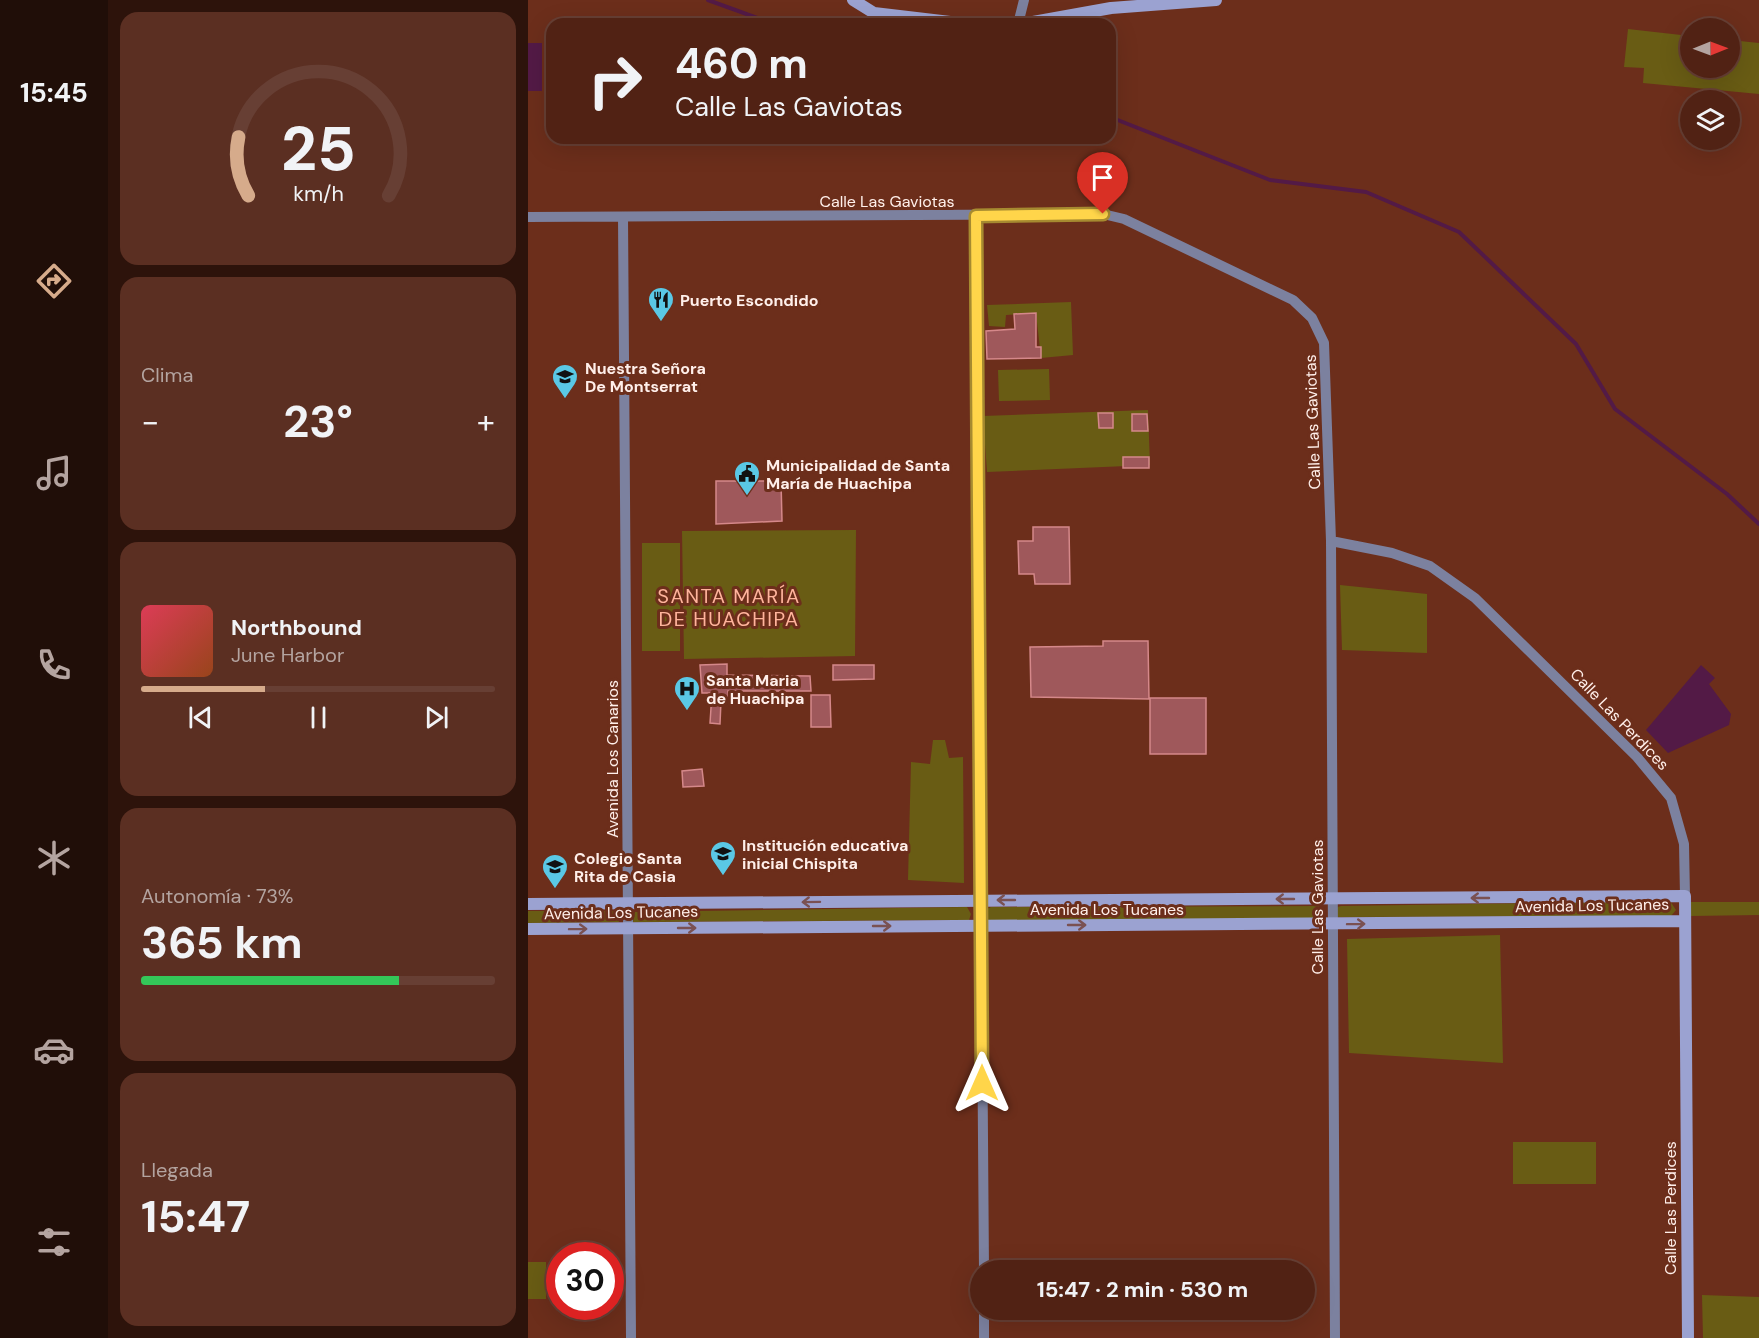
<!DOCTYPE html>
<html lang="es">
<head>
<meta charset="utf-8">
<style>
	:root { --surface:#512214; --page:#5b2f22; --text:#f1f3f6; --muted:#b4a4a0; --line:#673f34; --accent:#d6ab8b }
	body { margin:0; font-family:"DM Sans",sans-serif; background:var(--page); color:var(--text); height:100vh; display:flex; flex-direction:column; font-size:22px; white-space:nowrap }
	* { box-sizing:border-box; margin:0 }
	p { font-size:20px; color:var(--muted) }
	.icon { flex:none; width:33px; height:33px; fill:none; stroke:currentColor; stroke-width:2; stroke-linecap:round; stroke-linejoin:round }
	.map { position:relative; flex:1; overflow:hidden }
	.details { display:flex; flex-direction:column; gap:12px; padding:12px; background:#2d130b; width:420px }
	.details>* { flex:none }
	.guide { position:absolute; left:18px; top:18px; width:570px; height:126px; border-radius:18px; box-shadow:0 6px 24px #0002,0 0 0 2px var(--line); background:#512214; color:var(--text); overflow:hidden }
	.needle { width:39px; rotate:89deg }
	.fabs { position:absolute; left:1152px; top:18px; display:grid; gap:12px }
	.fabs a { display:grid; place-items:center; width:60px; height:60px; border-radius:50%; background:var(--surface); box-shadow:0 6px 24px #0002,0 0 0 2px var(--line); font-size:30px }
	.speed { position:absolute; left:18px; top:1242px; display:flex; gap:12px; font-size:30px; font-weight:700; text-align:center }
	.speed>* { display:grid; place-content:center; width:78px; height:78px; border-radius:50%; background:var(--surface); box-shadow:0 6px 24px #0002,0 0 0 2px var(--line); line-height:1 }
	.speed .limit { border:9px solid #d22; background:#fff; color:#111 }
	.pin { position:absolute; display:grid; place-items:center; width:51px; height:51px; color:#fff; margin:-62px -26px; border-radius:50% 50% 50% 0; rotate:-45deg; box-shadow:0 0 6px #0007 }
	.pin .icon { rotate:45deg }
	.me { position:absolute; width:66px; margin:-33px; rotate:0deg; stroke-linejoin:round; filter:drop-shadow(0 0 4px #0008) }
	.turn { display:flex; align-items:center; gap:21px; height:126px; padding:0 30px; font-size:27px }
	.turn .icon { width:78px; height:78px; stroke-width:2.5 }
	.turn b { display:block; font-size:42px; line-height:51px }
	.big { font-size:45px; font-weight:700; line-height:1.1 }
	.details .tile { flex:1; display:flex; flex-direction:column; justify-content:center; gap:9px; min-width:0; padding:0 21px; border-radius:18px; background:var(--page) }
	.details .dial { align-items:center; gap:0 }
	.dial svg { height:156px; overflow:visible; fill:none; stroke:var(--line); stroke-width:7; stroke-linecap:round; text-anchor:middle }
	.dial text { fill:var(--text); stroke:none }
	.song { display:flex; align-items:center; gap:18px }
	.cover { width:72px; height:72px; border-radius:9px; background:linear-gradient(135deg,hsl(350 70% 55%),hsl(20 70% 35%)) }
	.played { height:6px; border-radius:3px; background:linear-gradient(90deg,var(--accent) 35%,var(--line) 35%) }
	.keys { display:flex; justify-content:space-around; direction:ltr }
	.heat { display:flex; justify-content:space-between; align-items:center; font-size:33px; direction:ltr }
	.charge { height:9px; border-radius:4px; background:linear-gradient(90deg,#34c759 73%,var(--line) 0) }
	.trip { position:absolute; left:442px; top:1260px; width:345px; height:60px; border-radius:30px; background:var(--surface); box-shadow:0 6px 24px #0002,0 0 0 2px var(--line); font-weight:700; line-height:60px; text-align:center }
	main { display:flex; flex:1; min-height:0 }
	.dock { display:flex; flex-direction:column; width:108px; justify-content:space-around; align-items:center; background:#200e08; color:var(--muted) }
	.dock .icon { width:42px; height:42px }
	.dock .current { color:var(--accent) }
	.dock b { font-size:27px; color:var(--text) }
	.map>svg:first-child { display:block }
	.green { fill:#695c14 }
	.water { fill:#531a46 }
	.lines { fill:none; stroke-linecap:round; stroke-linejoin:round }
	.stream { stroke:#531a46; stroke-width:4 }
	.building { fill:#9f585b; stroke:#d5888a; stroke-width:1.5 }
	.street { stroke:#7c819f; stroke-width:10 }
	.secondary { stroke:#9ba2d1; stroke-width:12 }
	.oneway { stroke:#7a5152 }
	.route-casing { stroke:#a68a30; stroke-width:15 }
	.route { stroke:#ffd54a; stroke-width:10 }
	.labels { text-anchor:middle; stroke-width:6; stroke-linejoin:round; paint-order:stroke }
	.street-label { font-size:16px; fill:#ffefea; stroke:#6c2e1b }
	.poi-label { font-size:16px; font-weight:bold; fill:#ffefea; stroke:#6c2e1b; text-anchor:start }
	.quarter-label { font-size:20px; letter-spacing:1.5px; fill:#ffb49c; stroke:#6c2e1b }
</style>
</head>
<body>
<main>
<nav class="dock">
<b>15:45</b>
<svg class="icon current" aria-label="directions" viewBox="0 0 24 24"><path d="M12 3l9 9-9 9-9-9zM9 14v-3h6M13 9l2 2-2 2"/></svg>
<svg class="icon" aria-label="music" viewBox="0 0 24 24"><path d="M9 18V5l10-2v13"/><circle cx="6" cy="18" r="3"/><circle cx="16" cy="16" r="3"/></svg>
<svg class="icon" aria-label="phone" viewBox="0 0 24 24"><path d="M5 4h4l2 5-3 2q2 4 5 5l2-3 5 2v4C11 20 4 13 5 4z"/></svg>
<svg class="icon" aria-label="climate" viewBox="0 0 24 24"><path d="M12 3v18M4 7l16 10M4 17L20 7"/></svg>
<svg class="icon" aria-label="car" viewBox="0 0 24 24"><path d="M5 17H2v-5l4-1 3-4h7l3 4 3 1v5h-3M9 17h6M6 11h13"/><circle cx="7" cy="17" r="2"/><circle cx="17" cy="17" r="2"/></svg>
<svg class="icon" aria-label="filters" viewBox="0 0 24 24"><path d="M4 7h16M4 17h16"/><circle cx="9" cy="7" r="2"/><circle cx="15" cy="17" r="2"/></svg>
</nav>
<section class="details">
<div class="tile dial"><svg viewBox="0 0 100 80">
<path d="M14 69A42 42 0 1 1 86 69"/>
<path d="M14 69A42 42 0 0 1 9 39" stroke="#d6ab8b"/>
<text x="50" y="56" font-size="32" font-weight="700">25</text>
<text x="50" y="72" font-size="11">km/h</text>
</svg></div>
<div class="tile"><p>Clima</p>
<div class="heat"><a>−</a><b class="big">23°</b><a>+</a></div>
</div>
<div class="tile">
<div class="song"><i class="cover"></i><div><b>Northbound</b><p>June Harbor</p></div></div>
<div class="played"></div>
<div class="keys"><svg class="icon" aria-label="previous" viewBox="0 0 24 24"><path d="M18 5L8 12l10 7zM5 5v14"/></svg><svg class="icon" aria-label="pause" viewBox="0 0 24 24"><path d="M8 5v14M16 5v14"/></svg><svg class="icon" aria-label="next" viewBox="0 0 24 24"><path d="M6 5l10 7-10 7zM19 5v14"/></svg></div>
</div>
<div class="tile"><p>Autonomía · 73%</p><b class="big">365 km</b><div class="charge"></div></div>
<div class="tile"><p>Llegada</p><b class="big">15:47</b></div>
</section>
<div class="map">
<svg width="1231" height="1338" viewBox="0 0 1231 1338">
	<rect width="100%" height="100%" fill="#6c2e1b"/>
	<path class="green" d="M1100 29 1162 36V68H1202V40L1231 43V94L1115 83 1116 68 1096 67Z
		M543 302 545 355 513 358 508 313 478 315 477 327 461 326 459 305Z
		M521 369 522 400 471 401 470 370Z
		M620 410 622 465 459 472 455 416Z
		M328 530 327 656 156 659 154 531Z
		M114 543H152V651H114Z
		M812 585 899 594V653L814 650Z
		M405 740H417L421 758 435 757 436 883 380 880 383 762 402 764Z
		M1142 901 1148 910 1143 916 809 917V907L813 906Z
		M1163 902H1231V915L1163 916 1161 913Z
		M791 906 795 915 789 918 460 921 457 918V910L463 907Z
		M439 907 443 914 441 920 105 922 107 912Z
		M0 911H89L91 922 0 923Z
		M972 935 975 1063 821 1053 819 939Z
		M985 1142H1068V1184H985Z
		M0 1262H18V1299H0Z
		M1174 1295 1231 1297V1338H1175Z"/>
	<path class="water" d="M0 43H14V91H0Z
		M1173 665 1187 678 1181 684 1203 714 1201 725 1140 753 1118 730Z"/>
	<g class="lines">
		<path class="stream" d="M180 0 246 24
			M582 117 742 180 838 192 931 232 1048 344 1087 409 1199 494 1231 524"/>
	</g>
	<path class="building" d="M508 313V347H513V358L459 359 458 331 487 329 486 314Z
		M570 413H585V428H571Z
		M604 414H619L620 431H604Z
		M595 457H621V468H595Z
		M188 481H253L254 521 188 524Z
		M505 527H541L542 584H507L506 574H491L490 541H505Z
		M575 641H620L621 699 503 697 502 647 575 646Z
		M199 664V675L282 676 283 691H200V700L193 701 192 724 182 723 184 693H174L172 665Z
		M305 665H346V679L305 680Z
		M283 695H302L303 727H283Z
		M622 698H678V754H622Z
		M174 769 176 786 155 787 154 771Z"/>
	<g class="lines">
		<path class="street" d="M490 24 496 0
			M448 215 456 1270
			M0 217 575 214 596 219 765 300 784 318 796 343 803 541 807 1338
			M95 217 103 1338
			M803 541 864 553 902 566 947 598 1109 757 1143 798 1156 844 1157 896
			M456 1310V1338"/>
		<path class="secondary" d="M325 0 346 13 439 24
			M494 24 583 8 688 0
			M0 904 1157 896 1160 1338
			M0 929 1157 921"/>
	</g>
	<defs><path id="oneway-shaft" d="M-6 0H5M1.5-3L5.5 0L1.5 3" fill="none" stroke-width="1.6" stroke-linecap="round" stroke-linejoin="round" transform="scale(1.5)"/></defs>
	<g class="oneway">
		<use href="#oneway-shaft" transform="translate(952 898) rotate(180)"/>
		<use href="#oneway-shaft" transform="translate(757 899) rotate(180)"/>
		<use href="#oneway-shaft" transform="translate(478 900) rotate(180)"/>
		<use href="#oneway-shaft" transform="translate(283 902) rotate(179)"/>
		<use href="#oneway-shaft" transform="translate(828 924) rotate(-1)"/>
		<use href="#oneway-shaft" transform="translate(549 925)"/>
		<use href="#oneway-shaft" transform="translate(354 926)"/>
		<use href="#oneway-shaft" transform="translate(159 928)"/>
		<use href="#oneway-shaft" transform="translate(50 929) rotate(-1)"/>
	</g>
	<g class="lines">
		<defs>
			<path id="route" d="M454 1083 448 216 575 214"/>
		</defs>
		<use href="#route" class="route-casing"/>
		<use href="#route" class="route"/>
	</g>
	<defs>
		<symbol id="restaurant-pin" viewBox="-11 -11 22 30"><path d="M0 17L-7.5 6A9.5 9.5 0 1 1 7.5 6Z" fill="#5ac8e5" stroke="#6c2e1b"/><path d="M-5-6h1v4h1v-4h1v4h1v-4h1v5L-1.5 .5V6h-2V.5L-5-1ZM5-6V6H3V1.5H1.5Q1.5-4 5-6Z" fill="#111"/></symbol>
		<symbol id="school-pin" viewBox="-11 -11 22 30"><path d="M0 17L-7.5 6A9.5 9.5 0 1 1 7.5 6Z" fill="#5ac8e5" stroke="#6c2e1b"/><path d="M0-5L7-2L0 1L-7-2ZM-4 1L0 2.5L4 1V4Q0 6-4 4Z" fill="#111"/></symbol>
		<symbol id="civic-pin" viewBox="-11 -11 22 30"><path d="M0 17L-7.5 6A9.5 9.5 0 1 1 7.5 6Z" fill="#5ac8e5" stroke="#6c2e1b"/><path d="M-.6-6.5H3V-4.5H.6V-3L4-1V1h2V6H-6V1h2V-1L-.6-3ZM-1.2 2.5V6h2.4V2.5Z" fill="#111"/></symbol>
		<symbol id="hospital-pin" viewBox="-11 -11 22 30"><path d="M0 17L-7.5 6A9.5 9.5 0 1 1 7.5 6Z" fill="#5ac8e5" stroke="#6c2e1b"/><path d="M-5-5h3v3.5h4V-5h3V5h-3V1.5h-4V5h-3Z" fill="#111"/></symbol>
		<symbol id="university-pin" viewBox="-11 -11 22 30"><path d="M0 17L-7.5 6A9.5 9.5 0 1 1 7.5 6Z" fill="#5ac8e5" stroke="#6c2e1b"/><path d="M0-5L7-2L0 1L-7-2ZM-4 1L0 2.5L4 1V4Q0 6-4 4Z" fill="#111"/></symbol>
	</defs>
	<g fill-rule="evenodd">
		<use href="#restaurant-pin" x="118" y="285" width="30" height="40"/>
		<use href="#school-pin" x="22" y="362" width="30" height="40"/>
		<use href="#civic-pin" x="204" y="459" width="30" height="40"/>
		<use href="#hospital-pin" x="144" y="674" width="30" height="40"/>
		<use href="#school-pin" x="180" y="839" width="30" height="40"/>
		<use href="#university-pin" x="12" y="852" width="30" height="40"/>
	</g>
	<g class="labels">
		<g class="street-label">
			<text x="359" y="207">Calle Las Gaviotas</text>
			<text transform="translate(784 422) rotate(-92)" y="6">Calle Las Gaviotas</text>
			<text transform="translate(1092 719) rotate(46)" y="6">Calle Las Perdices</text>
			<text transform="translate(84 759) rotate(-90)" y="6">Avenida Los Canarios</text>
			<text transform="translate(1064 905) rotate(-1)" y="6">Avenida Los Tucanes</text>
			<text transform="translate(789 907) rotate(-90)" y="6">Calle Las Gaviotas</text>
			<text x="579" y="915">Avenida Los Tucanes</text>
			<text transform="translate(93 912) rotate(-1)" y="6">Avenida Los Tucanes</text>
			<text transform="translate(1142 1208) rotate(-90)" y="6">Calle Las Perdices</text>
		</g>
		<g class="poi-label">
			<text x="152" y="306">Puerto Escondido</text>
			<text x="57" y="374">Nuestra Señora<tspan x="57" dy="18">De Montserrat</tspan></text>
			<text x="238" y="471">Municipalidad de Santa<tspan x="238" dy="18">María de Huachipa</tspan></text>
			<text x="178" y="686">Santa Maria<tspan x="178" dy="18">de Huachipa</tspan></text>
			<text x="214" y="851">Institución educativa<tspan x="214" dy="18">inicial Chispita</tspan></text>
			<text x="46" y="864">Colegio Santa<tspan x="46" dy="18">Rita de Casia</tspan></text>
		</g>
		<g class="quarter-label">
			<text x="201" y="603">SANTA MARÍA<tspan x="201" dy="23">DE HUACHIPA</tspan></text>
		</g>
	</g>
</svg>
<div class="fabs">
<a><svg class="needle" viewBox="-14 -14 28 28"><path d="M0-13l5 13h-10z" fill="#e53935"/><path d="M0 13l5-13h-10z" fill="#b4a4a0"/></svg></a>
<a><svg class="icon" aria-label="layers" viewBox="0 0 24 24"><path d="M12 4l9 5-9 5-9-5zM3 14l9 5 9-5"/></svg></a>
</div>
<div class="speed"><div class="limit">30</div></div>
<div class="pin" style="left:575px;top:214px;background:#d93025"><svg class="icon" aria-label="arrive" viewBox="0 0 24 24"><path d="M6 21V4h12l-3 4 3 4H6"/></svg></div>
<svg class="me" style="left:454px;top:1083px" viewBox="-20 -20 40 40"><path d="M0-17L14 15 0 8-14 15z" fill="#ffd54a" stroke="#fff" stroke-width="4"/></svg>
<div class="trip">15:47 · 2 min · 530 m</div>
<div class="guide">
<div class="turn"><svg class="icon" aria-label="right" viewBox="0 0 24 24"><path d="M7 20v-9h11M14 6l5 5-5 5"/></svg><div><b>460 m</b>Calle Las Gaviotas</div></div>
</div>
</div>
</main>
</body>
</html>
